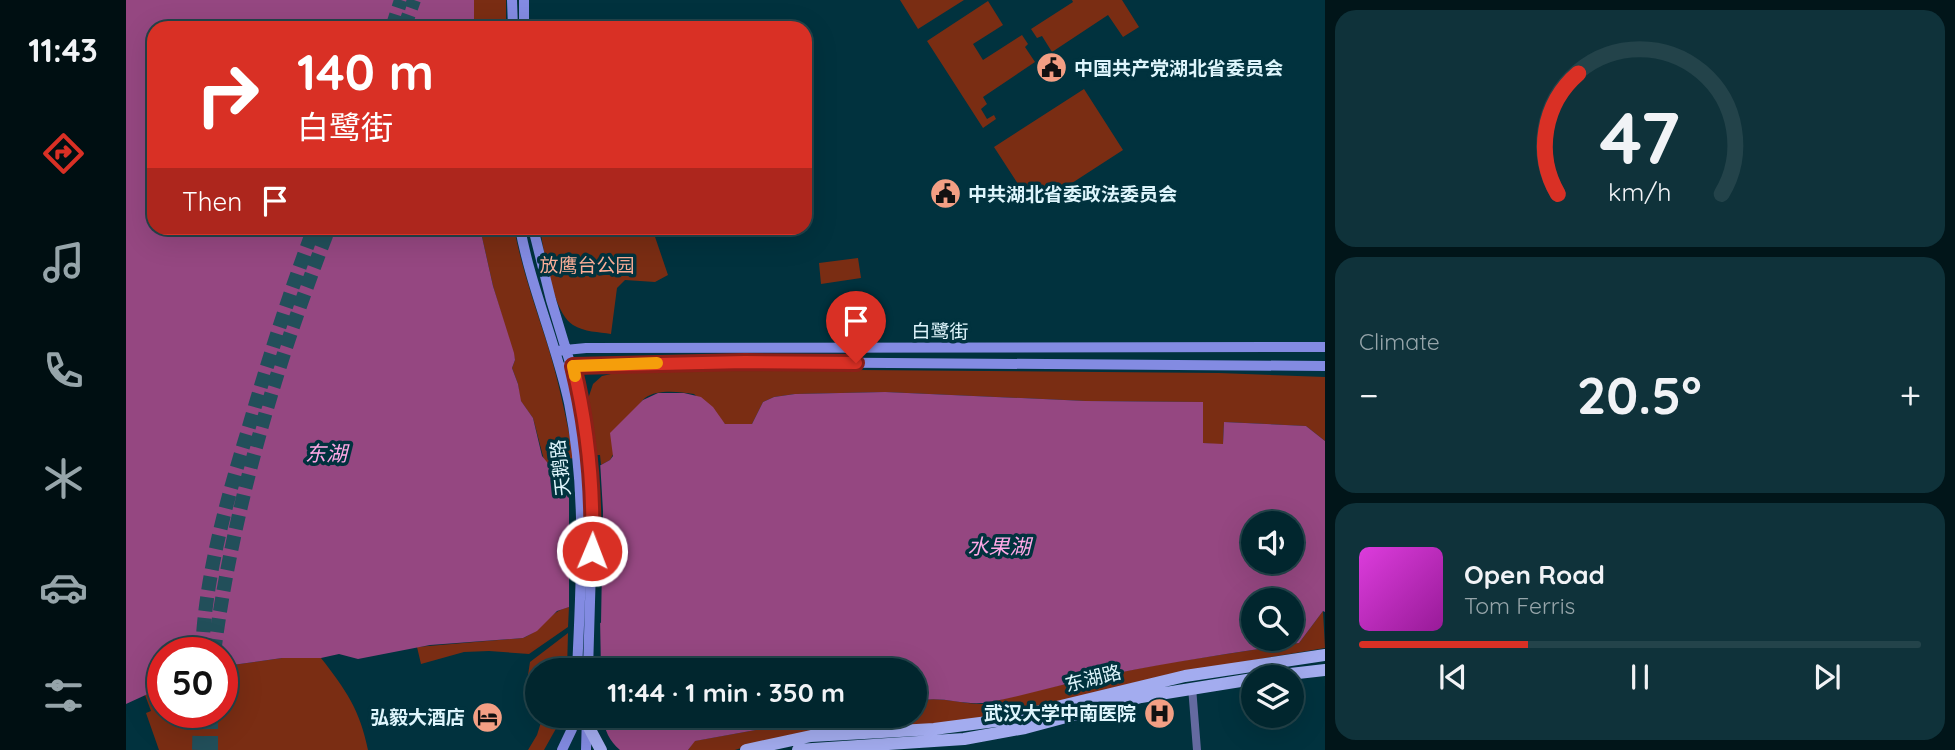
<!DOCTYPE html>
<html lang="en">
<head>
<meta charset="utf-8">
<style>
	:root { --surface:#01262e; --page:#0f323a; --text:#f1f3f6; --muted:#96a5aa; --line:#23434a; --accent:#d93025 }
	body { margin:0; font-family:Quicksand,"Noto Sans SC",sans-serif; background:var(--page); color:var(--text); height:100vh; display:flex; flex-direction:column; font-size:26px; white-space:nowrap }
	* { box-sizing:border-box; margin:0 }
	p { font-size:23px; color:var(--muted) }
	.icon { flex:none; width:38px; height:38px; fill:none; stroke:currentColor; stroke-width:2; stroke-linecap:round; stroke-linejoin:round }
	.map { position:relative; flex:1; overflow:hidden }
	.drawer { display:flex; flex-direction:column; gap:10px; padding:10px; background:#011519; width:630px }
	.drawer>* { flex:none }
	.top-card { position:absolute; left:21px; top:21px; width:665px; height:214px; border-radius:21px; box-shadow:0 7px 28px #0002,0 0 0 2px var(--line); background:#d93025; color:#fff; overflow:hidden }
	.controls { position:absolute; left:1115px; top:511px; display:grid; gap:14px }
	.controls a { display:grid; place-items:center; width:63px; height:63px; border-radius:50%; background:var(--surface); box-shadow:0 7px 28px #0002,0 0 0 2px var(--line); font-size:35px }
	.speed { position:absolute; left:21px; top:637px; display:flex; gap:14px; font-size:35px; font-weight:700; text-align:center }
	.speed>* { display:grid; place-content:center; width:91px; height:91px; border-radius:50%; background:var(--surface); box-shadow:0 7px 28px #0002,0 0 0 2px var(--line); line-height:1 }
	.speed .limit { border:10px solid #d22; background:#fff; color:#111 }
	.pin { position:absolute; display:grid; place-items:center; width:60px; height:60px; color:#fff; margin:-72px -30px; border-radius:50% 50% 50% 0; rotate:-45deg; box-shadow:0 0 7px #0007 }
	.pin .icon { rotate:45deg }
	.me { position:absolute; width:77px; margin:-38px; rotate:1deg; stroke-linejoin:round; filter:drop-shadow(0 0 5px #0008) }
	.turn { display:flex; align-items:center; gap:24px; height:147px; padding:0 35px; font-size:32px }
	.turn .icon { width:91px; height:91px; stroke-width:2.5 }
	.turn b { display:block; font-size:49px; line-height:60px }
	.then { display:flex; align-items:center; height:66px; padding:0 35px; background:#0003; gap:14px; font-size:26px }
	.big { font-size:52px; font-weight:700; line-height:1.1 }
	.drawer .tile { flex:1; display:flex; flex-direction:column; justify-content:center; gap:10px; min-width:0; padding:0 24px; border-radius:21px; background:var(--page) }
	.drawer .dial { align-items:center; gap:0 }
	.dial svg { height:182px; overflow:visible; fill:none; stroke:var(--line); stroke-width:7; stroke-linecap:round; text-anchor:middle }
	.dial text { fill:var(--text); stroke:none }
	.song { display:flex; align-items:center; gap:21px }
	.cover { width:84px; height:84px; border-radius:10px; background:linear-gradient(135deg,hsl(300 70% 55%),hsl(300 70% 35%)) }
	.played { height:7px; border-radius:4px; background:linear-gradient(90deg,var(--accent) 30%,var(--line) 30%) }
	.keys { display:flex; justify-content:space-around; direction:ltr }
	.heat { display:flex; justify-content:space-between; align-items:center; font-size:38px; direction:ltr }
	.trip { position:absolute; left:399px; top:658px; width:402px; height:70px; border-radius:35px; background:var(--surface); box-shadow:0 7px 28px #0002,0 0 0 2px var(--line); font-weight:700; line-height:70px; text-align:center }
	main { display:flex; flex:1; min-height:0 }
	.menu { display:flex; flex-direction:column; width:126px; justify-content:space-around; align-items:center; background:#000f12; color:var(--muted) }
	.menu .icon { width:49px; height:49px }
	.menu .current { color:var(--accent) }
	.menu b { font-size:32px; color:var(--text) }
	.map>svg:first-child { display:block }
	.green { fill:#7a2d13 }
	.water { fill:#954781; fill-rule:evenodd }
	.pier { fill:#01323e }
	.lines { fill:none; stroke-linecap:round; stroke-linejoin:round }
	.trunk-tunnel { stroke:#224f5a; stroke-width:14; stroke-dasharray:14 7; stroke-linecap:butt }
	.minor { stroke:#646aa0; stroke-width:8 }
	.secondary { stroke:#838be2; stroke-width:10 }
	.primary { stroke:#a3acef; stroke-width:12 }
	.route-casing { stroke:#8d1f18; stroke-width:18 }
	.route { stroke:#d93025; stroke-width:12 }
	.slow { stroke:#f59e0b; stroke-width:12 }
	.labels { text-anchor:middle; stroke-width:7; stroke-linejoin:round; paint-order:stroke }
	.poi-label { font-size:19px; font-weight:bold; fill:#def5fc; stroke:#01323e; text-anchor:start }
	.park-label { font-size:19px; fill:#faae97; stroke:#01323e }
	.street-label { font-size:19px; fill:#def5fc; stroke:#01323e }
	.water-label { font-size:21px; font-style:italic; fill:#ffa8e6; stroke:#01323e }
</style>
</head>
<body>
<main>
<nav class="menu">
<b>11:43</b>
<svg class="icon current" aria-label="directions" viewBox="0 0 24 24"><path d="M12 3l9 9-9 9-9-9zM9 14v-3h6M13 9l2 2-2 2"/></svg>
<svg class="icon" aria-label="music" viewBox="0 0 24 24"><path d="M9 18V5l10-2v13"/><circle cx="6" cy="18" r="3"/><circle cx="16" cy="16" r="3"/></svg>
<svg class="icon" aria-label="phone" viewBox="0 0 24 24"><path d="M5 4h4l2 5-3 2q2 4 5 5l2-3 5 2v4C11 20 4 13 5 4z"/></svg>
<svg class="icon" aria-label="climate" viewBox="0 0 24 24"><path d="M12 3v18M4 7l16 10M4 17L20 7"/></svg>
<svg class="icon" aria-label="car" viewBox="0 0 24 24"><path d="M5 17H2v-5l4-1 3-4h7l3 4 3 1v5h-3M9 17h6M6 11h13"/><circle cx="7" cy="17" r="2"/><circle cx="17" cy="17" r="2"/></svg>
<svg class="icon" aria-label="filters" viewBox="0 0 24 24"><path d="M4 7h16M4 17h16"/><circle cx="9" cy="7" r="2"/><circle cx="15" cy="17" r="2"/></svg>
</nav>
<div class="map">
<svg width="1199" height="750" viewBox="0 0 1199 750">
	<rect width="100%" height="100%" fill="#01323e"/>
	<path class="green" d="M348 0H380V28H348Z
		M774 0H838L792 29Z
		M946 0H996L1013 27 997 37 982 15 926 52 916 36 911 38 905 29 947 2Z
		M862 1 877 25 847 44 857 60 896 35 902 44 899 47 909 62 857 97 861 104 855 109 861 119 868 115 870 119 857 128 801 41Z
		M958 89 997 150 912 205 905 204 868 147Z
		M354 228H388C395 265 407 300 419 337 432 377 440 417 448 458L442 459 443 472 428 469 418 460 407 418 394 400 392 384 386 368 389 360 367 286Z
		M414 228H526L542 275 529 282 499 280 491 288 485 334C473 332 458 332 447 325 426 311 418 252 414 228Z
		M732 258 735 278 695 284 693 263Z
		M621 369 1093 373 1199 377V441L1180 426 1098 422 1097 445 1076 443 1077 402 960 401 759 392 669 394 648 397 637 402 626 424H599L568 394C553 392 532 389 519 398 509 406 492 447 484 460L475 465 474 455H467L462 399 467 384 476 376 503 370Z
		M443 607 442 627 403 654 363 651 338 652 295 664 291 647 397 638C416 631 423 611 443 607Z
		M1197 611 1199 648 1045 674 877 715 809 724 687 731 637 741 609 750H562L568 741 707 716H789V702C812 695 833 704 856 704L959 679 1041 663 1173 643Z
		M442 633 441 670H411V687L402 675 404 662Z
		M156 658H195C220 690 234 710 242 750H33L20 713 25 711 19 695 37 687V712H96V680L99 666Z
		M417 716H437L418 750H402L411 735Z"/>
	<path class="water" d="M0 0H348V28H28V228H354L367 286 388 353 389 360 386 368 392 384 395 401 407 418 416 456 425 467 433 471 443 472 475 465 484 460 487 456 484 433 517 400 532 393H558L575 397 587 407 599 424H626L637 402 648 397 669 394 759 392 960 401 1077 402V443L1097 444 1098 422 1180 426 1199 441V612L1197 611 1173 643C1103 653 1032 664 962 679 929 686 897 696 863 702 838 707 814 694 789 702V670H475L474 617 443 607 431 611 411 631 397 638 304 645 232 659 213 654 195 658H156L99 666 97 680 96 653H37V687L0 704ZM1127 523H1166V562H1127ZM1127 600H1166V639H1127Z
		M476 716H707L569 741 562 750H494C483 741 479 730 476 716Z"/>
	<path class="pier" d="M474 461 477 511 475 623 472 622 469 616 443 610V469Z"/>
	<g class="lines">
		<path class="trunk-tunnel" d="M266 28 275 0
			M278 28 288 0
			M76 653C79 576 100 503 122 430 142 361 163 294 188 228
			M88 653C106 511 151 361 203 228
			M73 750 74 712
			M85 750V712"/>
		<path class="minor" d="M1066 687 1071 750"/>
		<path class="secondary" d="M386 0 387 28
			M398 0V28
			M394 228C405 288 430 343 443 403 461 491 455 581 451 670
			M407 228 425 300 452 389 463 456 466 534 462 670
			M429 351 460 348 1199 347
			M434 368 465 364 619 362 1199 366
			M436 750 446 729 449 716
			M460 750 461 716"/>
		<path class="primary" d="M1138 677 1199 670
			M460 722 475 750
			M620 750 685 736 808 729 877 720 1059 676 1199 655
			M672 750 838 739 899 728 1015 697 1127 679"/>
	</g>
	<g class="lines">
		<defs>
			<path id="route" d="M466 551C468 488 462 427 447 366L619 362 730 363"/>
		</defs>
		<use href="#route" class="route-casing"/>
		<use href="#route" class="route"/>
		<path class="slow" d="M449 376 447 366 531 363"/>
	</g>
	<defs>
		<symbol id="civic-disc" viewBox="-11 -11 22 22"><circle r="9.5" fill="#f39f84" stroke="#01323e"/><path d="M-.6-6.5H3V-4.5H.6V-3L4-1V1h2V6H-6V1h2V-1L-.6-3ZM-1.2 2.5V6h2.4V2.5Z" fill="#111"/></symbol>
		<symbol id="hospital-disc" viewBox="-11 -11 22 22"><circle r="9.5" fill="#f39f84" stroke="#01323e"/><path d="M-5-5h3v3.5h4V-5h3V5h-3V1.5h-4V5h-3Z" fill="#111"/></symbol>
		<symbol id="hotel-disc" viewBox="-11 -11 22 22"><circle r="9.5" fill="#f39f84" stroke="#01323e"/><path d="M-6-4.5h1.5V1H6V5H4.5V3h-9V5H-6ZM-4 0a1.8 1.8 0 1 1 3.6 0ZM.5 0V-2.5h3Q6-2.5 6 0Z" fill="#111"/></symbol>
	</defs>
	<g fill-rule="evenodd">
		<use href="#civic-disc" x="908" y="50" width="35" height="35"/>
		<use href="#civic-disc" x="802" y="176" width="35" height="35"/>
		<use href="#hospital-disc" x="1016" y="696" width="35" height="35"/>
		<use href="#hotel-disc" x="344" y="700" width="35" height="35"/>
	</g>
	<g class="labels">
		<g class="poi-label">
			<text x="948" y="75">中国共产党湖北省委员会</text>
			<text x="842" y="201">中共湖北省委政法委员会</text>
			<text x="1010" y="720" text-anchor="end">武汉大学中南医院</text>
			<text x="339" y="724" text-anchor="end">弘毅大酒店</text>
		</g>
		<g class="park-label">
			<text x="461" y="272">放鹰台公园</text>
		</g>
		<g class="street-label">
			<text x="814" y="338">白鹭街</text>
			<text transform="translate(434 468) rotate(-96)" y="7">天鹅路</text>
			<text transform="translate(967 678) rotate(-14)" y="7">东湖路</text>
		</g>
		<g class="water-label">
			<text x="200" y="461">东湖</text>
			<text x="873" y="554">水果湖</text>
		</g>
	</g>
</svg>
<div class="controls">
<a><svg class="icon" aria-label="sound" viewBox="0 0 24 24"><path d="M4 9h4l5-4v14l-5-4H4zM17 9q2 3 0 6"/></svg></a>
<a><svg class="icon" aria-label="search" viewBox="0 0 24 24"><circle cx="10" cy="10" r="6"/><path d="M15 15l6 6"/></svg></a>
<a><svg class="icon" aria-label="layers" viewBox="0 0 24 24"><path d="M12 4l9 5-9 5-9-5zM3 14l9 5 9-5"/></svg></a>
</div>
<div class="speed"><div class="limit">50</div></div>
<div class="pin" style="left:730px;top:363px;background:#d93025"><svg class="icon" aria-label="arrive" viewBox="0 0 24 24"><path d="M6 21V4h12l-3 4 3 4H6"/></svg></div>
<svg class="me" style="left:466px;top:551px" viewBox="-20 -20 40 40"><circle r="17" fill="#d93025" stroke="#fff" stroke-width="3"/><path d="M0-11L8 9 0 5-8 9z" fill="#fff"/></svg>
<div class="trip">11:44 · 1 min · 350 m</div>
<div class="top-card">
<div class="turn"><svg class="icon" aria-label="right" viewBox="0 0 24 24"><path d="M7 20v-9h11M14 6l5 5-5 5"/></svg><div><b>140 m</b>白鹭街</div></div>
<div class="then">Then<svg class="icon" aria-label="arrive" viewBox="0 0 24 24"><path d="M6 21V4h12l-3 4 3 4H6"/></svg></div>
</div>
</div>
<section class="drawer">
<div class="tile dial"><svg viewBox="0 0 100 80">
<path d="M14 69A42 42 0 1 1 86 69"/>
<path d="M14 69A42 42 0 0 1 23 16" stroke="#d93025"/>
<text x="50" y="56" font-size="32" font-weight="700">47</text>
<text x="50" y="72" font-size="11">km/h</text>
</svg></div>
<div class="tile"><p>Climate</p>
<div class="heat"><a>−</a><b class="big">20.5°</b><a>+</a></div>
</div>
<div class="tile">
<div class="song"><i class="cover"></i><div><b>Open Road</b><p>Tom Ferris</p></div></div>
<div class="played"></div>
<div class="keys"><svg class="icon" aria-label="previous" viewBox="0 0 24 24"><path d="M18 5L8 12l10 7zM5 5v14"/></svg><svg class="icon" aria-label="pause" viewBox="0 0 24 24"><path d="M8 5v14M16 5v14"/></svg><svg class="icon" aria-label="next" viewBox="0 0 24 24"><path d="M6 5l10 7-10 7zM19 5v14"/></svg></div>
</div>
</section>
</main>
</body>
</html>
